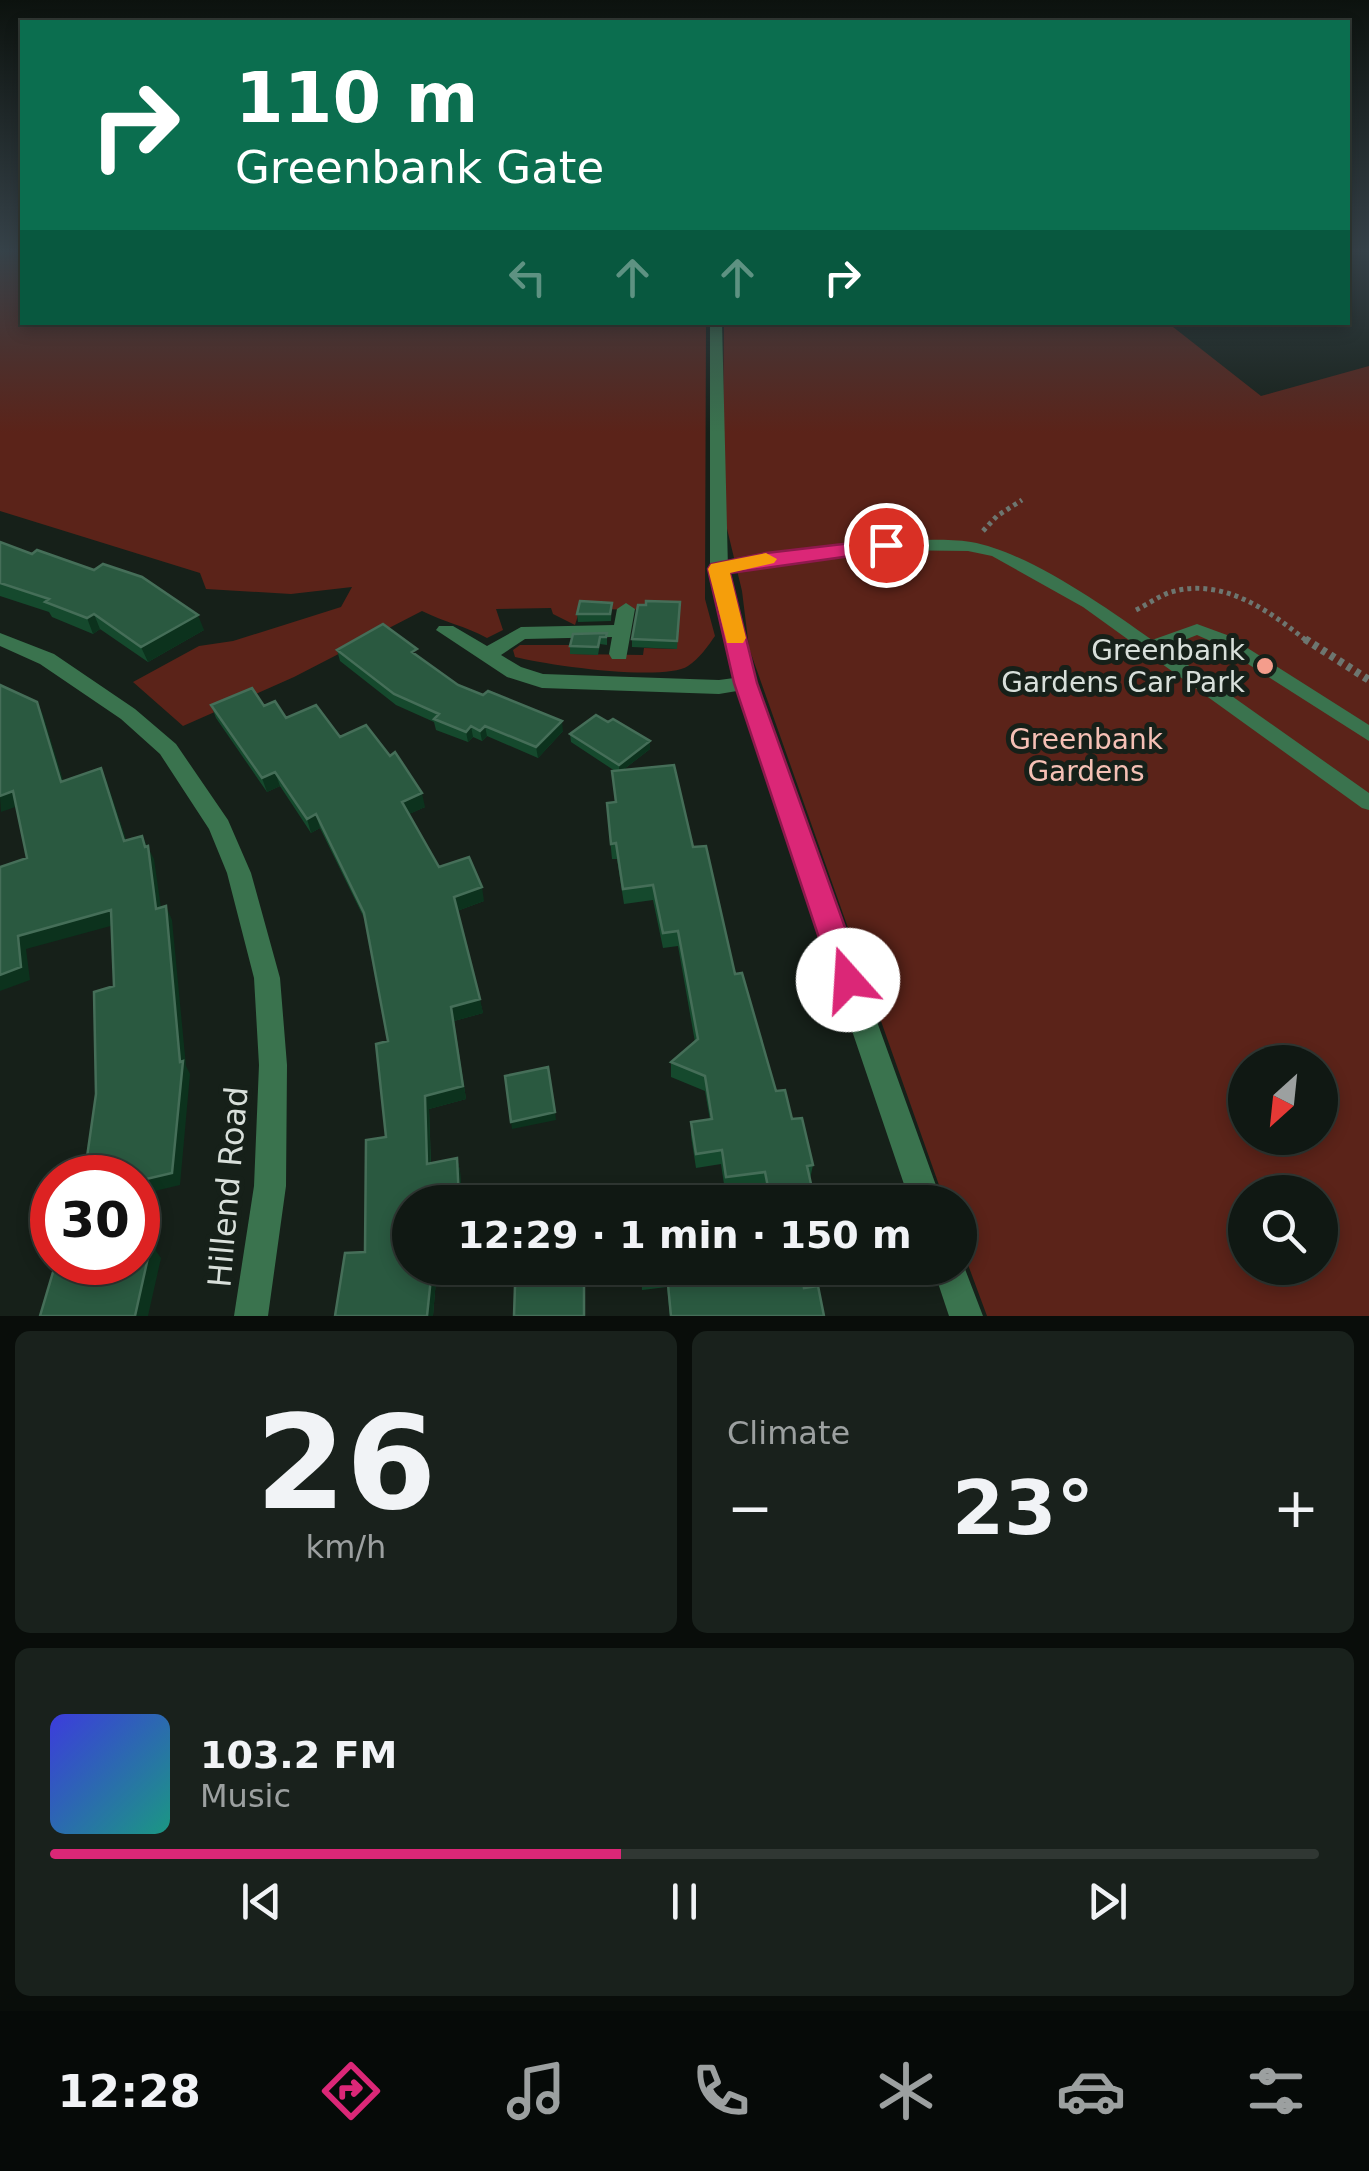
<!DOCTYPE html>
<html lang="en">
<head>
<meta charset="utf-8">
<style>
	:root { --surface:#101813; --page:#19211c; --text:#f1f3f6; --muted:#9ca0a0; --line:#303733; --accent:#db2777 }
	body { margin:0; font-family:"DejaVu Sans",sans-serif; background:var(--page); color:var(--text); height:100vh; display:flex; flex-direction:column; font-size:38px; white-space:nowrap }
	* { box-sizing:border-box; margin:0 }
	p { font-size:32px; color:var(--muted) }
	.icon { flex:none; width:55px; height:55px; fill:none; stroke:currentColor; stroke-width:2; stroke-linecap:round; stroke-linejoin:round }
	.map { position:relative; height:1316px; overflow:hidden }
	.panel { display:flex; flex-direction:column; gap:15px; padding:15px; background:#090d0a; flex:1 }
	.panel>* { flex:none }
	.guide { position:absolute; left:20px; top:20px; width:1330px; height:305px; border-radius:0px; box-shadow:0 5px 15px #0003,0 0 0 2px var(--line); background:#0b6e4f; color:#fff; overflow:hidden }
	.needle { width:65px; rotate:207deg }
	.fabs { position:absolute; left:1228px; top:1045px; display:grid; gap:20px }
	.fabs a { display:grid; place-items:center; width:110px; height:110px; border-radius:50%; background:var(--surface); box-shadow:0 5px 15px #0003,0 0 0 2px var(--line); font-size:50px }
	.speed { position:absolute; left:30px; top:1155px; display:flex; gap:20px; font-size:50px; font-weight:700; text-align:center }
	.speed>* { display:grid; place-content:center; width:130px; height:130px; border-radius:50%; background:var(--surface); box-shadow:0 5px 15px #0003,0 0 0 2px var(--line); line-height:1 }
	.speed .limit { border:15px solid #d22; background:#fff; color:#111 }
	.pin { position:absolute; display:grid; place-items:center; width:85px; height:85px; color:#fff; margin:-42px; border:5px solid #fff; border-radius:50%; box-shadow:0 2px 10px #0007 }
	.me { position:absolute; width:110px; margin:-55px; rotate:341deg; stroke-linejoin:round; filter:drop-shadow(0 0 8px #0008) }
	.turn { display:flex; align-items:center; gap:35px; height:210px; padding:0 50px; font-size:45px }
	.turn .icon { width:130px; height:130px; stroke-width:2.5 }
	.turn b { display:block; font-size:70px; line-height:85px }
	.lanes { display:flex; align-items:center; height:95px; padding:0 50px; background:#0003; justify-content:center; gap:50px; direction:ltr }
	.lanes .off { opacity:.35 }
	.big { font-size:75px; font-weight:700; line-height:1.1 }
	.panel .tile { flex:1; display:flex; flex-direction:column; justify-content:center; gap:15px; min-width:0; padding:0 35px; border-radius:15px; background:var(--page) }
	.panel .dial { align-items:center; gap:0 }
	.dial b { font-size:130px; line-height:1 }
	.song { display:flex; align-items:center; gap:30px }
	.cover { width:120px; height:120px; border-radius:15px; background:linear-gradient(135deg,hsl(240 70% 55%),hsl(170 70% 35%)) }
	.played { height:10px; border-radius:5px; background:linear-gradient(90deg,var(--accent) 45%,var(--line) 45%) }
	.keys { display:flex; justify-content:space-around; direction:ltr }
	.heat { display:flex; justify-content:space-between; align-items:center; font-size:55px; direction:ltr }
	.panel .tiles { flex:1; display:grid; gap:15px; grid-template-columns:1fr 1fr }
	.tile:last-child { grid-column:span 2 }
	.trip { position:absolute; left:392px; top:1185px; width:585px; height:100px; border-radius:50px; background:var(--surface); box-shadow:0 5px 15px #0003,0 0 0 2px var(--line); font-weight:700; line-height:100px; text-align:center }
	.tabs { display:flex; height:160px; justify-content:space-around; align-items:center; background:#060a08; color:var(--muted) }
	.tabs .icon { width:70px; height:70px }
	.tabs .selected { color:var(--accent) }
	.tabs b { font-size:45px; color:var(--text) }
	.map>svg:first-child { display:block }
	.green { fill:#5b2319; fill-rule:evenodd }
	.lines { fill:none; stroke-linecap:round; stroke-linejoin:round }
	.path-far1 { stroke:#6d7670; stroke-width:5; stroke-dasharray:4 4; stroke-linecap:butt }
	.path { stroke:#6d7670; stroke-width:8; stroke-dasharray:5 5; stroke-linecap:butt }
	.lane { fill:#3a734e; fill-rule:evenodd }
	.street { fill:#3a734e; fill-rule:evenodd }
	.wall { fill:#15492d }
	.shaded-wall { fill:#0c321d }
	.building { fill:#2a5940; stroke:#456e58; stroke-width:2.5 }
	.route { fill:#db2777; stroke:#8e194d; stroke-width:2.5 }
	.slow { fill:#f59e0b }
	.poi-dot { fill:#f49d8c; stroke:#162019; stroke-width:4 }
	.labels { text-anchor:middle; stroke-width:10; stroke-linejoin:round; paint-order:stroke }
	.poi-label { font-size:28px; fill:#d8dfda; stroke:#162019; text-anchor:end }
	.park-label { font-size:28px; fill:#f5c0b5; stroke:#162019 }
	.near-street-label { font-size:32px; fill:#d8dfda; stroke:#162019 }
</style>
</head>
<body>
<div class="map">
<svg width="1369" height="1316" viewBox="0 0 1369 1316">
	<rect width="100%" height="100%" fill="#162019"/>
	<path class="green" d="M0 249H22V322L706 323 705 599 715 636C708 646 699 659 688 666 664 682 546 665 515 657L513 650 520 645H572L571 654 643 655 644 648 676 649 680 610 580 609 575 625 553 614 551 608 496 609 503 630 487 638C465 626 444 622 422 611L294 677 183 726 133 682 199 646 233 641 341 607 352 587 291 594 206 589 200 573 0 511Z
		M724 323H1168L1261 396 1369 366V1316H987L960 1243V1202H945L749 648 742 591 722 508ZM1245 1062H1320V1138H1245ZM1245 1192H1320V1268H1245Z"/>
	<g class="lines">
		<path class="path-far1" d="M983 531 997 516 1022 500
			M1136 610C1148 604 1159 596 1171 592 1223 577 1270 611 1308 642"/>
		<path class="path" d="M1305 639 1369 680"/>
		<path class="lane" d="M886 540C913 541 944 538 971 542 1028 552 1104 606 1152 640L1197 624 1227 635 1369 725V741L1215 643 1197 635 1164 648 1369 793V810L1362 808 1083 607 992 556 968 551 886 550 719 574 711 569 719 564Z"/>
		<path class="street" d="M710 322H722L728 569 755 683 942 1202H910L737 691 719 694 542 688 507 677 436 630 439 626H453L487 646 521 627 614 625 617 609 626 603 635 609 626 659H612L609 654 612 637 525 639 501 655 521 667 543 674 719 680 734 678 710 569Z
			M0 633 54 654 135 709 176 744 228 820 251 873 280 978 287 1065 286 1186 268 1316H234L254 1186 259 1065 254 978 227 873 209 829 160 754 121 719 40 664 0 646Z
			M960 1256 983 1316H949L933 1268H960Z"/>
	</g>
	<path class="wall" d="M0 542 204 630 148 662 100 629 93 634 52 617 49 612 0 596Z
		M680 602 677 649 632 647V639L646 605Z
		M612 603 611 621 578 622 577 614Z
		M607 633V645L600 644 598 655 570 654V646Z
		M337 650 418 656 458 685 563 731 538 758 487 736 482 741 473 737 468 742 436 730 434 722 396 705 340 661Z
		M211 705 264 706 286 718 340 737 425 807 409 814 439 867 484 901 457 911 483 1013 454 1021 466 1099 429 1109 431 1163 457 1158 460 1171 462 1202H410L437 1268 433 1316H335L365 1252 386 1137 388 1041 366 922 320 828 311 833 280 786 267 792 216 718Z
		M570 734 650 741V749L623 770 693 847 776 1091 792 1119 813 1165 810 1179 815 1202H767L764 1186 725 1191 721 1164 696 1168 691 1136V1122L710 1120 705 1091 671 1077V1062L695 1042 678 946 663 948 653 900 624 904 617 859H612L608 818 615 802 612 771H615L571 742Z
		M589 1268H801L804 1288 824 1316H670L667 1287 642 1290 641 1271 590 1276Z"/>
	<path class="shaded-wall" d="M94 614 100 629 93 634 87 618Z
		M198 615 204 630 148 662 141 647Z
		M37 702 43 715 68 796 61 782Z
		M562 721 563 731 538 758 536 747Z
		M471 726 473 737 468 742 466 732Z
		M485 726 487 736 482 741 480 731Z
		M650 741V749L619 773V765Z
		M101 768 107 782 131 854 124 841Z
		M275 772 280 786 267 792 262 778Z
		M13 791 21 805 1 812 0 796Z
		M422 793 425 807 405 816 402 802Z
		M316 814 320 828 311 833 307 819Z
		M142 836 154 859 163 922 156 909Z
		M482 887 484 901 457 911 454 897Z
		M166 906 172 920 186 1066 190 1074 180 1185 138 1195V1181L180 1062Z
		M111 910 118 924 26 949 30 980 0 991V975L18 936Z
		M480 999 483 1013 454 1021 466 1099 429 1109 431 1177 427 1164 425 1096 451 1007Z
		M555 1112 556 1120 512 1129 511 1122Z
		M457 1158 460 1171 462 1202H460L459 1199Z
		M148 1230 157 1245 156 1251 161 1258 148 1316H135Z
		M432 1268H437L433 1316H427Z"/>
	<path class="building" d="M0 542 32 554 37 550 94 570 103 564 142 577 198 615 141 647 94 614 87 618 45 602 49 599 0 583Z
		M580 601 612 603 610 614H577Z
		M646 601 680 602 677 641 632 639 638 605H646Z
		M383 624 417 649 412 652 458 685 483 695 488 691 562 721 536 747 485 726 480 731 471 726 466 732 434 719 439 714 394 694 337 650Z
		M607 633 606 637H600L598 647 570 646 573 634Z
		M0 685 37 702 61 782 101 768 124 841 142 836 145 847 148 846 156 909 166 906 180 1062 183 1061 172 1173 138 1181V1178H84L96 1094 94 992 114 986 111 910 18 936 21 967 0 975V867L27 858 13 791 0 796Z
		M252 688 264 706 275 701 286 718 316 705 340 737 366 725 390 756 395 752 422 793 402 802 439 867 469 857 482 887 454 897 480 999 451 1007 463 1086 425 1096 427 1164 457 1158 459 1199 438 1198V1202H410V1268H432L427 1316H335L345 1253 365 1252 366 1140 386 1137 376 1044 388 1041 364 913 316 814 307 819 275 772 262 778 211 705Z
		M596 715 608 722 613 719 650 741 619 765 570 734Z
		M674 765 693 847 706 846 735 974 742 973 776 1091 785 1090 792 1119 802 1118 813 1165 807 1166 815 1202H771L765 1172 726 1177 722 1150 696 1154 691 1122 712 1119 705 1076 671 1062 698 1039 678 931 663 933 653 885 623 889 616 843 611 844 607 803 616 802 612 771Z
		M548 1067 555 1112 511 1122 505 1076Z
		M148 1230 144 1245 151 1244 135 1316H40L56 1262H138V1232Z
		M641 1268H801L804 1288 818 1286 824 1316H671L667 1274 642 1277Z
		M584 1279V1316H514L515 1286Z"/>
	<linearGradient id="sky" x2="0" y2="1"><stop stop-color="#0c120e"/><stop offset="0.58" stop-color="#364249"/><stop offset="1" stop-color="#364249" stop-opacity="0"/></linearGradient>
	<rect width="1369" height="433" fill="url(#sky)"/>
	<path class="route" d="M886 539 896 545 893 550 730 573 757 683 864 980 859 989 848 993 838 989 833 980 734 683 708 569 711 564 766 553Z"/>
	<path class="slow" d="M766 553 777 559 774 563 730 573 746 638 743 643H727L708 569 711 564Z"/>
	<circle class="poi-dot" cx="1265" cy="666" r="10"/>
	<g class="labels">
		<g class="poi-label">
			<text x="1245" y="660">Greenbank<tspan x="1245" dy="32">Gardens Car Park</tspan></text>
		</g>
		<g class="park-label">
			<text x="1086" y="749">Greenbank<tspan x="1086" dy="32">Gardens</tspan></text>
		</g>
		<g class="near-street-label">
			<text transform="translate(228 1187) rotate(-85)" y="11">Hillend Road</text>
		</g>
	</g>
</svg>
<div class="fabs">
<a><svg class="needle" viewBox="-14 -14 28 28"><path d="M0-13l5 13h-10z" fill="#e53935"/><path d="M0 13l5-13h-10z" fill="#9ca0a0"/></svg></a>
<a><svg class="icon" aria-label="search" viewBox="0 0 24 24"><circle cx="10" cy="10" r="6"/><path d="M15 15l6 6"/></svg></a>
</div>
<div class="speed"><div class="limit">30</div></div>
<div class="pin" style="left:886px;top:545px;background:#d93025"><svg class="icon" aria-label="arrive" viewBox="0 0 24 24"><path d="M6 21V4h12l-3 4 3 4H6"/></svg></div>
<svg class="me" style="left:848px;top:980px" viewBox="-20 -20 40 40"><circle r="19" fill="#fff"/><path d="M0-13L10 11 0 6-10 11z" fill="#db2777"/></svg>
<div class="trip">12:29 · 1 min · 150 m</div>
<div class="guide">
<div class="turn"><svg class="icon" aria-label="right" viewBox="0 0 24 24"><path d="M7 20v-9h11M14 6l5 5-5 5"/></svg><div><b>110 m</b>Greenbank Gate</div></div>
<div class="lanes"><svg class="icon off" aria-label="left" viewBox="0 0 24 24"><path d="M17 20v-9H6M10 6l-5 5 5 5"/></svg><svg class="icon off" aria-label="ahead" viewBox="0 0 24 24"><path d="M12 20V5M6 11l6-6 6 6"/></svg><svg class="icon off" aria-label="ahead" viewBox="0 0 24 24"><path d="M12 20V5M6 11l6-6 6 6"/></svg><svg class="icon" aria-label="right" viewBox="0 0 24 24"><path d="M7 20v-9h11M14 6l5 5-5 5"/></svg></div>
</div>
</div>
<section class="panel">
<div class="tiles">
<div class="tile dial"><b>26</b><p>km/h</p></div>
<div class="tile"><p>Climate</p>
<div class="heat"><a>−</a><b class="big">23°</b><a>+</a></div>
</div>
<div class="tile">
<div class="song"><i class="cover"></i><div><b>103.2 FM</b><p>Music</p></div></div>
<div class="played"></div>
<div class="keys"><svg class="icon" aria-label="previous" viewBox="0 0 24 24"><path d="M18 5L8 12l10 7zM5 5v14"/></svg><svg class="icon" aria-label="pause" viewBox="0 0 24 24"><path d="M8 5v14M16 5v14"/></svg><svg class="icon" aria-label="next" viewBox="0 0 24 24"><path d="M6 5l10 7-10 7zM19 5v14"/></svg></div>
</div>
</div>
</section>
<nav class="tabs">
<b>12:28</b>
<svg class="icon selected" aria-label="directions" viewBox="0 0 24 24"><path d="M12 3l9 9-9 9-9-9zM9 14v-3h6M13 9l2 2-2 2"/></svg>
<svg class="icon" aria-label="music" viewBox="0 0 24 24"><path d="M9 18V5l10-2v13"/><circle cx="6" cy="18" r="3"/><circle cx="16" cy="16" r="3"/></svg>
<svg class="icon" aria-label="phone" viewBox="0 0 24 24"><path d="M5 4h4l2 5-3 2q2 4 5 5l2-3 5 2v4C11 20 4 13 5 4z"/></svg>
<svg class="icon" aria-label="climate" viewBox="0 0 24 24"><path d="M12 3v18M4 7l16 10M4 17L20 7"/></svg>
<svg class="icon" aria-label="car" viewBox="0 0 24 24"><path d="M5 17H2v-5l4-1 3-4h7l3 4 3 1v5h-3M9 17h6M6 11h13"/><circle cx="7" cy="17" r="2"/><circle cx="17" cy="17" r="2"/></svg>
<svg class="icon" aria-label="filters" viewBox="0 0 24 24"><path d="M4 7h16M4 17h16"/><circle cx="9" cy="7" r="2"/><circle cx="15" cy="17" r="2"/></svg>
</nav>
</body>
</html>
